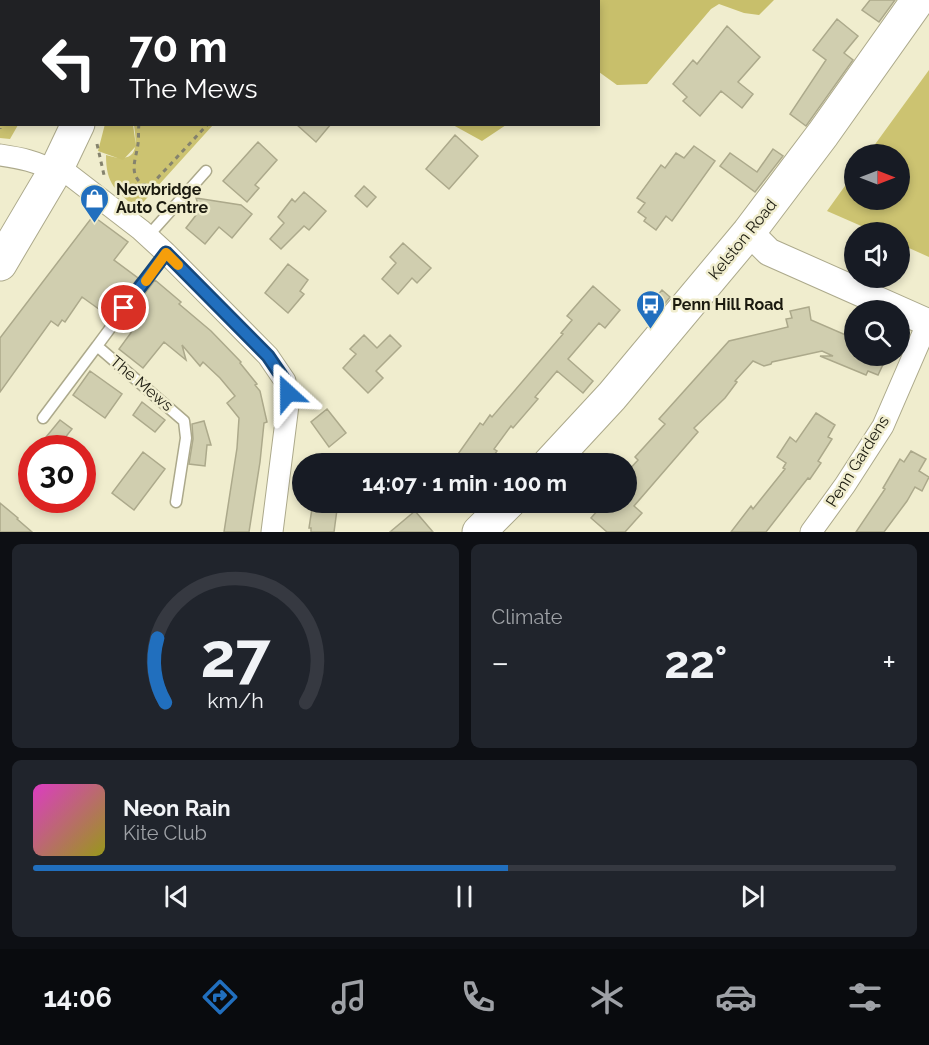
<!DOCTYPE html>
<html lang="en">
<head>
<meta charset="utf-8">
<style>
	:root { --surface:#171b24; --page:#20242c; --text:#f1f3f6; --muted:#9ea1a6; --line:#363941; --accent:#216fbe }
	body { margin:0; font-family:Raleway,sans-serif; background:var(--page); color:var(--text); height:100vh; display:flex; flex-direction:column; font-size:22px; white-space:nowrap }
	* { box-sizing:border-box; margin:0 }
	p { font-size:20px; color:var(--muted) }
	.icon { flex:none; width:33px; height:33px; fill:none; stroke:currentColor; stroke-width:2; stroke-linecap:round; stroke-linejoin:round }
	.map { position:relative; height:532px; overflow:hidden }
	.sheet { display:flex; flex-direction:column; gap:12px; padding:12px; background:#0d0f14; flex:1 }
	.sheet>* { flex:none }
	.banner { position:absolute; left:0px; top:0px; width:600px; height:126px; box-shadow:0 3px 9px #0003; background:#202124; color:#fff; overflow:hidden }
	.needle { width:39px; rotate:90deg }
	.fabs { position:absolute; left:844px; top:144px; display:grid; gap:12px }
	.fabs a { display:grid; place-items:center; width:66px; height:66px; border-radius:50%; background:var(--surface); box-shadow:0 3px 9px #0003; font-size:30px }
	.speed { position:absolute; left:18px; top:435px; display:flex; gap:12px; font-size:30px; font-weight:700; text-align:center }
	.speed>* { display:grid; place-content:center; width:78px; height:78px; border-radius:50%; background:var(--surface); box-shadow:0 3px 9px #0003; line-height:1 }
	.speed .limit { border:9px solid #d22; background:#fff; color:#111 }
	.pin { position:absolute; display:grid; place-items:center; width:51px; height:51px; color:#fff; margin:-26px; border:3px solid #fff; border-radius:50%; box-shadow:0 2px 6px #0007 }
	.me { position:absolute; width:66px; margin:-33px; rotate:336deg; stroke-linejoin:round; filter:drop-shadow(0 0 4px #0008) }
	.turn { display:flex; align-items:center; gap:21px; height:126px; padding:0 30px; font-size:27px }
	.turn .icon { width:78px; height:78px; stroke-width:2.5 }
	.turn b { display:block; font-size:42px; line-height:51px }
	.big { font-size:45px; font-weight:700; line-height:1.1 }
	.sheet .tile { flex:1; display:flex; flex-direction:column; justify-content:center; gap:9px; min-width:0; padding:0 21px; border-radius:9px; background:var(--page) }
	.sheet .dial { align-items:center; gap:0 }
	.dial svg { height:156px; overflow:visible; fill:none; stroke:var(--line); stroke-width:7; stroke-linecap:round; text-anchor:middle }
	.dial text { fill:var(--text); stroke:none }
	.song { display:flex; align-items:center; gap:18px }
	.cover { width:72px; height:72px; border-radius:9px; background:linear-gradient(135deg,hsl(310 70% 55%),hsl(60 70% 35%)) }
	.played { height:6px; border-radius:3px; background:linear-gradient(90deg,var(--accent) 55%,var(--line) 55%) }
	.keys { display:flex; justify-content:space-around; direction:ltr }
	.heat { display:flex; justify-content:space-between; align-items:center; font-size:33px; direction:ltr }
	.sheet .tiles { flex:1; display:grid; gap:12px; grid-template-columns:1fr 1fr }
	.tile:last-child { grid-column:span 2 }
	.trip { position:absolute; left:292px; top:453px; width:345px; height:60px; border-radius:30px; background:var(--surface); box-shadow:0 3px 9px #0003; font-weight:700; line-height:60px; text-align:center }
	.dock { display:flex; height:96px; justify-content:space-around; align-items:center; background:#090b0e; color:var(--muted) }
	.dock .icon { width:42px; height:42px }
	.dock .on { color:var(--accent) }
	.dock b { font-size:27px; color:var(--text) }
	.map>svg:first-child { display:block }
	.green { fill:#ccc371 }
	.forest { fill:#c8bf6b }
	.building { fill:#d0ceaf; stroke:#aca98b; stroke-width:1.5 }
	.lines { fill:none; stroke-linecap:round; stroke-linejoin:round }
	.service-casing { stroke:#aca98b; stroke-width:13 }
	.minor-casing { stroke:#aca98b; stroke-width:23 }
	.tertiary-casing { stroke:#aca98b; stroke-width:29 }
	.primary-casing { stroke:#aca98b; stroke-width:35 }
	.path { stroke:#85836e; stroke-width:3; stroke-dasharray:4.5 4.5; stroke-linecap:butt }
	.service { stroke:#fff; stroke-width:10 }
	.minor { stroke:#fff; stroke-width:21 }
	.tertiary { stroke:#fff; stroke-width:27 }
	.primary { stroke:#fff; stroke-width:33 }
	.route-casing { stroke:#15487c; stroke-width:15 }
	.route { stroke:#216fbe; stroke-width:10 }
	.slow { stroke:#f59e0b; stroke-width:10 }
	.labels { text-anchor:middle; stroke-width:5; stroke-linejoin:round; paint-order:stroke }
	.poi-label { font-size:16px; font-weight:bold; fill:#1b1a0f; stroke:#f0edce; text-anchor:start }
	.street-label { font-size:16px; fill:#1b1a0f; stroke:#f0edce }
</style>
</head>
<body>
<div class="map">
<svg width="929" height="532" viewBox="0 0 929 532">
	<rect width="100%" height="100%" fill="#f0edce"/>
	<path class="green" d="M0 0H81L2 2V124L18 125 10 139 0 138Z
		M929 70V257L900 244V232H875L827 211 855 172V200H900V154H868Z
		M134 125H213L137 209C116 190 106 185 106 155 136 164 138 151 134 125Z"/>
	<path class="forest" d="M479 0H774L759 15 744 13 719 4 711 9 647 84 617 85 599 72 598 2 478 1Z
		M105 124 133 125 136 146 123 160 98 151Z
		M453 125H506L482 141Z"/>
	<path class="building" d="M870 0H895L879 22 862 10Z
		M837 19 858 36 844 53 853 60 806 126 790 114 826 60 813 50Z
		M727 26 760 57 738 82 753 94 742 108 721 91 700 116 683 101 687 97 673 84 693 60 697 64Z
		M296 124H331L316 142Z
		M455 135 478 156 449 189 426 169Z
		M258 142 277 160 255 185 259 188 247 202 223 181Z
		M694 146 715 161 672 221 666 216 656 230 644 221 646 218 638 212 645 203 637 198 661 165 665 168 676 153 684 158Z
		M773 149 783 156 755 192 720 166 730 153 757 172Z
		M364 186 376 197 367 207 355 196Z
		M304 192 326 211 309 230 304 226 281 249 270 239 284 223 278 217 292 199 295 202Z
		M196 198 241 205 252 214 232 238 219 227 205 244 186 228 200 210Z
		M93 216 128 242 114 260 138 278 122 299 116 295 103 312 82 297 65 322 62 320 58 326 51 321 0 392V338Z
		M403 243 431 268 417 283 412 278 398 294 382 279 396 263 390 257Z
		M288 264 308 280 300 291 304 294 288 313 265 293Z
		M155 280 181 302 179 304 211 331 241 362 240 363 257 384 255 385 260 391 267 422 264 423 260 462 249 532H224L237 448 239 418 227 403 235 396 220 378 203 362 200 366 182 345 186 360 164 342 143 368 119 349 141 319 139 317 142 314 134 308Z
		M593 286 620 310 605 328 599 323 568 359 593 381 583 393 557 371 535 397 538 399 513 428 511 426 494 449 497 451 488 464H451L480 423 483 425 490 415 492 417 563 334 561 333 572 320 567 316Z
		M662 290 670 297 655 316 646 308Z
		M809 307 811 320 855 339V356H887L878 375 868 371 866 375 820 356H833L822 351 772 362 771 364 764 366 753 361 735 381 737 382 725 398 694 428 698 432 634 506 642 513 625 532H607L591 518 605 502H627V472L638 460 635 457 665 424 659 419 729 341 788 327 786 319 792 318 790 311Z
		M364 335 377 348 390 335 401 346 376 371 383 378 368 393 343 368 356 354 350 349Z
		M90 371 122 394 105 418 73 395Z
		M142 402 165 420 155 432 133 415Z
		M327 409 346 433 329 447 311 422Z
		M816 413 835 425 828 437 832 439 818 461 821 463 810 479 808 478 766 532H731L751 506 753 509 785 469 783 468 786 463 777 457 790 437 796 442Z
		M60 420 72 429 57 448H37Z
		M204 421 211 445H207L205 466 189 464 193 439 192 424Z
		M911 451 926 459 919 471 929 477 922 491 915 487 907 501 884 532H856L885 489 883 488 900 459 904 462Z
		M143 452 165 469 134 510 112 493Z
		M313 502H338L334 532H311V528H309Z
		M0 503 18 518 17 519 32 532H0Z
		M415 511 433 532H390Z"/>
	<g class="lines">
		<defs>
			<path id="service" d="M96 0 97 2
				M148 236 206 171
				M166 253 97 346 184 421 186 438 176 502
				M43 418 97 346"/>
			<path id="minor" d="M0 155C20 158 37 161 55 172
				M58 166 141 230 166 253 268 356 285 381 288 405 272 532
				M811 532 845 485 883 426 928 322"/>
			<path id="tertiary" d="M749 232 769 252 929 323"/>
			<path id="primary" d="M130 2V0
				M0 264 58 166 78 124
				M549 464 612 396 749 232 823 134 918 0
				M479 532 509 502"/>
		</defs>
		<use href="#service" class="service-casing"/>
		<use href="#minor" class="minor-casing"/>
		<use href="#tertiary" class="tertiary-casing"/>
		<use href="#primary" class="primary-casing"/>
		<path class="path" d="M301 0V2
			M164 2V0
			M225 2 226 0
			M139 124C138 131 139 138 138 144 136 160 128 173 143 185L152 184 208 124
			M0 129V128
			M97 144 104 175
			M534 509 540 502"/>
		<use href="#service" class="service"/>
		<use href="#minor" class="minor"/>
		<use href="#tertiary" class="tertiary"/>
		<use href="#primary" class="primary"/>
	</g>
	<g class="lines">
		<defs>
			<path id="route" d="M124 308 166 253 268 356 285 381 288 393"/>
		</defs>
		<use href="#route" class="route-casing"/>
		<use href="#route" class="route"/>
		<path class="slow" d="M146 281 166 253 178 265"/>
	</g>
	<defs>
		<symbol id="shop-pin" viewBox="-11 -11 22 30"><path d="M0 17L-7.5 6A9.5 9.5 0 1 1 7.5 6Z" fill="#216fbe" stroke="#f0edce"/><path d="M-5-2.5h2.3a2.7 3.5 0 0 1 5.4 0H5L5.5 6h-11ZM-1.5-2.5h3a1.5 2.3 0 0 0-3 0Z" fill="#fff"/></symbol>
		<symbol id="bus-pin" viewBox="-11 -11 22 30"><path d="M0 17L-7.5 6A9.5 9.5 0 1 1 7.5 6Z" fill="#216fbe" stroke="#f0edce"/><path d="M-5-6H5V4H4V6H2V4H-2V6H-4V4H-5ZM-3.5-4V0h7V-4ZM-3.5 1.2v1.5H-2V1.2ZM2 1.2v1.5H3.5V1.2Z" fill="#fff"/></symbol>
	</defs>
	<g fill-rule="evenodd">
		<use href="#shop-pin" x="78" y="182" width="33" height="45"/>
		<use href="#bus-pin" x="634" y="288" width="33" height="45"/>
	</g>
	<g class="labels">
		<g class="poi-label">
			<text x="116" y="195">Newbridge<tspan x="116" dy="18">Auto Centre</tspan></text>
			<text x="672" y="310">Penn Hill Road</text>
		</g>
		<g class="street-label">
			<text transform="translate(742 239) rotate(-51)" y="6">Kelston Road</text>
			<text transform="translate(142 383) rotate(40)" y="6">The Mews</text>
			<text transform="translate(857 461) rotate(-58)" y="6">Penn Gardens</text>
		</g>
	</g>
</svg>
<div class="fabs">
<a><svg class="needle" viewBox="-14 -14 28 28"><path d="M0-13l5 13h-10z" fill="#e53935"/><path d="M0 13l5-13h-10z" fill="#9ea1a6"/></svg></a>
<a><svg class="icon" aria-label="sound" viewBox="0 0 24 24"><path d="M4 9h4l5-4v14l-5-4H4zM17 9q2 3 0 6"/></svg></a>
<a><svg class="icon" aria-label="search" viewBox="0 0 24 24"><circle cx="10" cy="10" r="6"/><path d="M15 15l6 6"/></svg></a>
</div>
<div class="speed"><div class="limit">30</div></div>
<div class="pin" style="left:124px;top:308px;background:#d93025"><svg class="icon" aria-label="arrive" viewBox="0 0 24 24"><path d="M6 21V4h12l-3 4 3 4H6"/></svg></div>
<svg class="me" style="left:288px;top:393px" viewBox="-20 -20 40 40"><path d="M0-17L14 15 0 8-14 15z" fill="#216fbe" stroke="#fff" stroke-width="4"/></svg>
<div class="trip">14:07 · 1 min · 100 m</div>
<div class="banner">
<div class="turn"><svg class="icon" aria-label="left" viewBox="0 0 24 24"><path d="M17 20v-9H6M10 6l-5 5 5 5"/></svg><div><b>70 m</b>The Mews</div></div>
</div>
</div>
<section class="sheet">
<div class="tiles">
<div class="tile dial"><svg viewBox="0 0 100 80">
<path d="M14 69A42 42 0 1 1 86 69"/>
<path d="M14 69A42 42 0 0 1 10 36" stroke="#216fbe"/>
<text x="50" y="56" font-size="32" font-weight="700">27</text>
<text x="50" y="72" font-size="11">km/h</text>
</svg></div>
<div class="tile"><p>Climate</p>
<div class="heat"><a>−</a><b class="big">22°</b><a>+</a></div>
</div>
<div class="tile">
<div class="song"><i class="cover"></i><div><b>Neon Rain</b><p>Kite Club</p></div></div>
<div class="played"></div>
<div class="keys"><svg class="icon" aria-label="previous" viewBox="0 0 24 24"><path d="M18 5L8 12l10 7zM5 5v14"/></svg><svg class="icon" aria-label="pause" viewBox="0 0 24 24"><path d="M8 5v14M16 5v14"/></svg><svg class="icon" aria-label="next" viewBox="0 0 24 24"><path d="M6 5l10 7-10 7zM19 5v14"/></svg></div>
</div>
</div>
</section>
<nav class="dock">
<b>14:06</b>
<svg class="icon on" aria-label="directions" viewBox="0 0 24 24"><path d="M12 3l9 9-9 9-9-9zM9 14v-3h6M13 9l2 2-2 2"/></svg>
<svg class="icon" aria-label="music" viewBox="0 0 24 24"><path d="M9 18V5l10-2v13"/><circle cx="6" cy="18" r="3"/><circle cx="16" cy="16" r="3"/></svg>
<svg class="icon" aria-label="phone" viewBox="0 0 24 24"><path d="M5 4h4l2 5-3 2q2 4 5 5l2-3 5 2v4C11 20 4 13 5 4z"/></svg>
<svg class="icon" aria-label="climate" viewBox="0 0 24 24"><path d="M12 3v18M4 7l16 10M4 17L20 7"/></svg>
<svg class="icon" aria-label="car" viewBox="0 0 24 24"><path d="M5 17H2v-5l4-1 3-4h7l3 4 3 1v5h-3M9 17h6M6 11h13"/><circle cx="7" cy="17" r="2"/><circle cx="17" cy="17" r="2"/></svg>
<svg class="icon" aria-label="filters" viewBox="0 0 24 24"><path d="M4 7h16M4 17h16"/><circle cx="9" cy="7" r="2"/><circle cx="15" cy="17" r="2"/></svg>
</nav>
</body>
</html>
